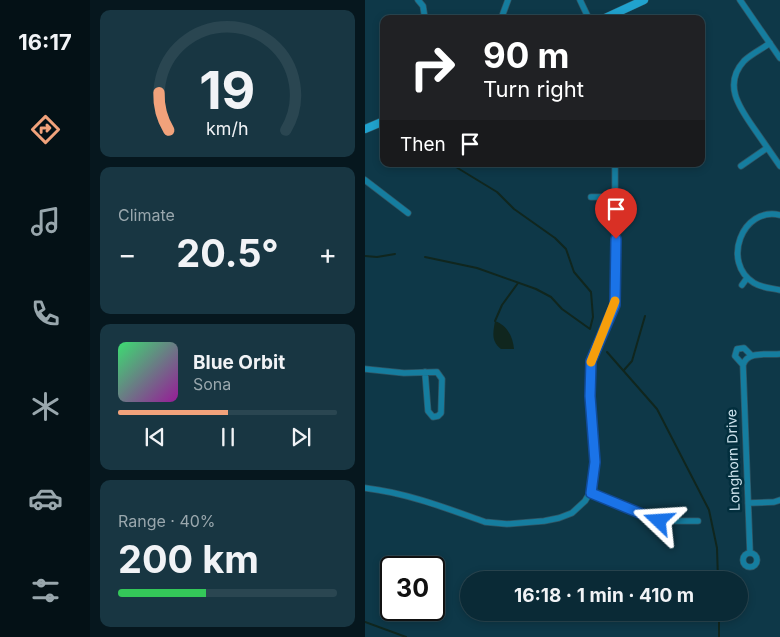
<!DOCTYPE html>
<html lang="en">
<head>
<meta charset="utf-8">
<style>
	:root { --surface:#0a2a36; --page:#183642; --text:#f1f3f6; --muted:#99a7ad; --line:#2a4651; --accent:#f1a27b }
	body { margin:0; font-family:Inter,sans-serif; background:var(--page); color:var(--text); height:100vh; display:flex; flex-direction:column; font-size:19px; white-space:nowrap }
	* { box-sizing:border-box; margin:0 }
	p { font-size:16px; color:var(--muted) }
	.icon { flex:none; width:28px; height:28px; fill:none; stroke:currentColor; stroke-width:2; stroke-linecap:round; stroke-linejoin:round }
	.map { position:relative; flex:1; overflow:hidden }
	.side { display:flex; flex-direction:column; gap:10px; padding:10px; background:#06171e; width:275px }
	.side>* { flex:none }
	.top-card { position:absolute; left:15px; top:15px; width:325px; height:152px; border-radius:10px; box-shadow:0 2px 8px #0003,0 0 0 1px var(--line); background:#202124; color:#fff; overflow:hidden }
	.speed { position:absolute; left:15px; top:556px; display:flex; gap:10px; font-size:25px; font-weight:700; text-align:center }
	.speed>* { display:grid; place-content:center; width:65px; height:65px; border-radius:50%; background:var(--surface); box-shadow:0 2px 8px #0003,0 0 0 1px var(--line); line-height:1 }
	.speed .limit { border:2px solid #111; border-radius:8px; background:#fff; color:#111 }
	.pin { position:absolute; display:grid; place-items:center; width:42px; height:42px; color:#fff; margin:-51px -21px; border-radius:50% 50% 50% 0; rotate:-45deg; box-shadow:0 0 5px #0007 }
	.pin .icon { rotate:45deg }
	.me { position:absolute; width:55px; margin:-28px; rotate:290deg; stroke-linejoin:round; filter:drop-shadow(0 0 4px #0008) }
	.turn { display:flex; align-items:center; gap:18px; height:105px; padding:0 20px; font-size:22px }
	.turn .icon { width:65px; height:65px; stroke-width:2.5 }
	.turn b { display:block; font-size:35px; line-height:42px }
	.then { display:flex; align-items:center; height:48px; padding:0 20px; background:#0003; gap:10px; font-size:19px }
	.big { font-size:38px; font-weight:700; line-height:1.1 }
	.side .widget { flex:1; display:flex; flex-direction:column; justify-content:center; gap:8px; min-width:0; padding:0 18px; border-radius:10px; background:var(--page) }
	.side .dial { align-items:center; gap:0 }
	.dial svg { height:130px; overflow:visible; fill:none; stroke:var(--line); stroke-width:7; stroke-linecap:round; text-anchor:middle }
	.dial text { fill:var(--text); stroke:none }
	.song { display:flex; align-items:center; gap:15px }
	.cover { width:60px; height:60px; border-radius:8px; background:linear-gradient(135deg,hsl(140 70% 55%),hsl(300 70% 35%)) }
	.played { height:5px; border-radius:2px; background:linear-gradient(90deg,var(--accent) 50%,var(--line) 50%) }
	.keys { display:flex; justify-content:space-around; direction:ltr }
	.heat { display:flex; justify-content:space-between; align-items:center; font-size:28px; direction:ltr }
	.charge { height:8px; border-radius:4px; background:linear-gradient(90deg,#34c759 40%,var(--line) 0) }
	.trip { position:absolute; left:95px; top:571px; width:288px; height:50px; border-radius:25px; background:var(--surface); box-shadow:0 2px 8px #0003,0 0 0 1px var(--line); font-weight:700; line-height:50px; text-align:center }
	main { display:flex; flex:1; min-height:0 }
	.tab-bar { display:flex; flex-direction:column; width:90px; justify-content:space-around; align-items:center; background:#041116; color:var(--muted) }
	.tab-bar .icon { width:35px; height:35px }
	.tab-bar .active { color:var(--accent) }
	.tab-bar b { font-size:22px; color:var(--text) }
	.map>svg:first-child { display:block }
	.water { fill:#10261e }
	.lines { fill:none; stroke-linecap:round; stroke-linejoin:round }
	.stream { stroke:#10261e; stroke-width:2 }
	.minor-casing { stroke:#305766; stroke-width:7 }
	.secondary-casing { stroke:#305766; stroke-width:9 }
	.minor { stroke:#157d9f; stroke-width:5.5 }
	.secondary { stroke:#20a2ce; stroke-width:8 }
	.route-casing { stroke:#114b97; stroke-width:12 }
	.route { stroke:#1a73e8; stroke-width:9 }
	.slow { stroke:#f59e0b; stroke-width:9 }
	.labels { text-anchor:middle; stroke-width:5; stroke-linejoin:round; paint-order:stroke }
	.street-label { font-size:14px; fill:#cde2ec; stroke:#022e3d }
</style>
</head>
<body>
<main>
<nav class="tab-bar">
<b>16:17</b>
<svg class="icon active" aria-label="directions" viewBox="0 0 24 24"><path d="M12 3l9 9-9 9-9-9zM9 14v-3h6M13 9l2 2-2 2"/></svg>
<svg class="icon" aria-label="music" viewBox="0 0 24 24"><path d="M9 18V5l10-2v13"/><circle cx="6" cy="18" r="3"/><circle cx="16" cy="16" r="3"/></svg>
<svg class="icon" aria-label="phone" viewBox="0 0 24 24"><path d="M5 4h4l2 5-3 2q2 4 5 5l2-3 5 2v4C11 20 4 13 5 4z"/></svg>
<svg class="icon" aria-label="climate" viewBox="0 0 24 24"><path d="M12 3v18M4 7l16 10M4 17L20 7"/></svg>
<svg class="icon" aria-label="car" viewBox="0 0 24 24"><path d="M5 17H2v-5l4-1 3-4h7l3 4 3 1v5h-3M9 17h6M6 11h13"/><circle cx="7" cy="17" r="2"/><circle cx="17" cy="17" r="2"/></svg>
<svg class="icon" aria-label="filters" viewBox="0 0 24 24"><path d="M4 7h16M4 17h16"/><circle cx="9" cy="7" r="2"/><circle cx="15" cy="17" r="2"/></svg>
</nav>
<section class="side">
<div class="widget dial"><svg viewBox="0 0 100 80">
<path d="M14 69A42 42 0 1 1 86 69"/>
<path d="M14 69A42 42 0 0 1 8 46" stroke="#f1a27b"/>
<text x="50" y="56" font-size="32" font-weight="700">19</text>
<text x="50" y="72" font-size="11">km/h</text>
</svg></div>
<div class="widget"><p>Climate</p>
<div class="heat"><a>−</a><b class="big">20.5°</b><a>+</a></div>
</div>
<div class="widget">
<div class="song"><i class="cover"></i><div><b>Blue Orbit</b><p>Sona</p></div></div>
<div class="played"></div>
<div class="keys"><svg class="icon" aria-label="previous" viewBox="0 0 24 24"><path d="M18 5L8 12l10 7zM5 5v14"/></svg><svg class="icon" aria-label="pause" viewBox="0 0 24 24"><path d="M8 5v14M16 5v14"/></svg><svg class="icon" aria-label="next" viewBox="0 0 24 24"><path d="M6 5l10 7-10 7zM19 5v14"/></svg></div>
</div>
<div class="widget"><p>Range · 40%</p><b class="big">200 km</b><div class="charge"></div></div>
</section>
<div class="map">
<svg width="415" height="637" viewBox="0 0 415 637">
	<rect width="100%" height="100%" fill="#0e3848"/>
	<path class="water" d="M130 321C142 325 148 337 149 349H136C126 341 128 333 130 321Z"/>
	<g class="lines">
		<path class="stream" d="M0 256 12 257 30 254
			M60 257 112 268 171 289 186 297 197 309 225 329 228 317 226 292 209 272 201 249 190 238 149 209 132 192 86 164
			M130 321 137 305 153 283
			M242 352 292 409 344 510 352 548 353 580
			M259 370 267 361 280 316
			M354 612V637
			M0 622 41 637"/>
		<defs>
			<path id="minor" d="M53 0 58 6 60 19
				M215 0 224 19
				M375 0 415 58
				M136 19 143 0
				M405 43C397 49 386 54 379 61 358 84 374 107 388 127 397 140 406 153 415 166
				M376 166 402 148
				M0 180 43 213
				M226 197H251
				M415 215C377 206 356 263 389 283 397 288 406 288 415 290
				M377 285 382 278
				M378 365 370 356 372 349 379 348 386 355
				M0 369 39 373 72 372 77 379 76 413 73 416 68 417 63 411 60 372
				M0 488C42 493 81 508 120 522L142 524 179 521 194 518 207 513 220 501 227 489 230 462 225 396 226 361 250 305V164
				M225 493 294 521H333
				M383 503 409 502 415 500
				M385 553 378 365C382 351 402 355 415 354
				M378 560a7 7 0 1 1 14 0a7 7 0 1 1-14 0Z"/>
			<path id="secondary" d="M238 19 279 0
				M0 129 19 121"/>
		</defs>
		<use href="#minor" class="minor-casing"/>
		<use href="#secondary" class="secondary-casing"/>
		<use href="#minor" class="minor"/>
		<use href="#secondary" class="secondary"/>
	</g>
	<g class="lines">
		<defs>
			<path id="route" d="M251 239 250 305 226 361 225 396 230 462 226 493 294 521"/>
		</defs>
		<use href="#route" class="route-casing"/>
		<use href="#route" class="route"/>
		<path class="slow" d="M226 362 250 301"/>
	</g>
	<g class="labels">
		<g class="street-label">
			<text transform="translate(368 460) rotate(-92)" y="5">Longhorn Drive</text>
		</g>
	</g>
</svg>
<div class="speed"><div class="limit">30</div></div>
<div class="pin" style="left:251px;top:239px;background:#d93025"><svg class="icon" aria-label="arrive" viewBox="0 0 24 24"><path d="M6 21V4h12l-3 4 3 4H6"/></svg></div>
<svg class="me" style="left:294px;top:521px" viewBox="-20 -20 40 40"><path d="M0-17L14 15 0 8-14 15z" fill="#1a73e8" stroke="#fff" stroke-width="4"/></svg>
<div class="trip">16:18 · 1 min · 410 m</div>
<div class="top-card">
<div class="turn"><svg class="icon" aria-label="right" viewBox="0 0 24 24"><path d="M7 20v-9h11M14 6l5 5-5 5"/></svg><div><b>90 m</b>Turn right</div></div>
<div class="then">Then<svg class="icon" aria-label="arrive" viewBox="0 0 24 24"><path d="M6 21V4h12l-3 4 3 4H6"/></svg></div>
</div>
</div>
</main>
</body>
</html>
